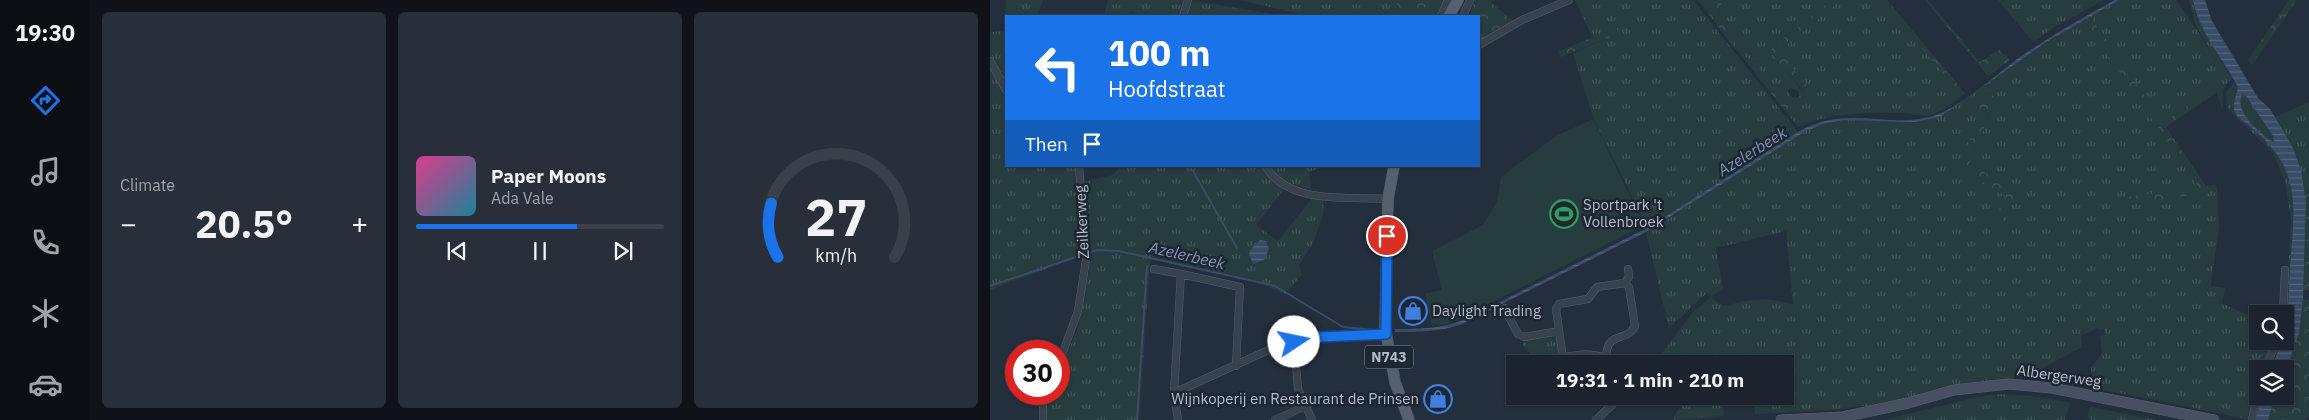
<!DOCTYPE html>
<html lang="en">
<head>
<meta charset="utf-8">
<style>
	:root { --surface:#1b232e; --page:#282f3a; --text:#f1f3f6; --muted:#a0a4aa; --line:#39404a; --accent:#1a73e8 }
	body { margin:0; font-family:"IBM Plex Sans",sans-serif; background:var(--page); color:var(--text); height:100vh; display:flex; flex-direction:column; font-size:19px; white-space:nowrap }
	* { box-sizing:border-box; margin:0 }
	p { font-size:16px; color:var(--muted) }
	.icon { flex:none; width:28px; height:28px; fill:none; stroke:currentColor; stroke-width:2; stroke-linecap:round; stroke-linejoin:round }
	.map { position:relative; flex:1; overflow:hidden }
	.drawer { display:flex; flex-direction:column; gap:12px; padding:12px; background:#0f1319; width:900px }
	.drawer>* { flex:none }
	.banner { position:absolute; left:15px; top:15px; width:475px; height:152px; border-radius:0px; box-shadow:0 1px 4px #0004,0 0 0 1px var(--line); background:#1a73e8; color:#fff; overflow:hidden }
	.tools { position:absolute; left:1259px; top:305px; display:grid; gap:10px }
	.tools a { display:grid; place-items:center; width:45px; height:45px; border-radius:0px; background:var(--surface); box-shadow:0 1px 4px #0004,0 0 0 1px var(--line); font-size:25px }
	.speed { position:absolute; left:15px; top:340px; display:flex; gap:10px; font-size:25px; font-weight:700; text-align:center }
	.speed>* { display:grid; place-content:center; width:65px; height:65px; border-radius:50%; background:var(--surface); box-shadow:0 1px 4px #0004,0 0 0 1px var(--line); line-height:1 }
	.speed .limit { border:8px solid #d22; background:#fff; color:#111 }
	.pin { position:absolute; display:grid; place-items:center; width:42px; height:42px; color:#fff; margin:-21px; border:2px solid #fff; border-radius:50%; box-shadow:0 1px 5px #0007 }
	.me { position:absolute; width:55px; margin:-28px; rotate:79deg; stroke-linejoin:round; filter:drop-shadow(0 0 4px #0008) }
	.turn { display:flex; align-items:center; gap:18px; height:105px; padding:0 20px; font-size:22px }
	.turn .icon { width:65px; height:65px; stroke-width:2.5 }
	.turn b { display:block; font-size:35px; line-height:42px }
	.then { display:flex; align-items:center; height:48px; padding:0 20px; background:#0003; gap:10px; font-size:19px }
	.big { font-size:38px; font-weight:800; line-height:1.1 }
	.drawer .card { flex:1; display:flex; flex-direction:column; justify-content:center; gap:8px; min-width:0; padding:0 18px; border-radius:8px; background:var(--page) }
	.drawer .dial { align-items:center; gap:0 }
	.dial svg { height:130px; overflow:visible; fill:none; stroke:var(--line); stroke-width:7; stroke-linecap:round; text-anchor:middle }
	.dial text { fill:var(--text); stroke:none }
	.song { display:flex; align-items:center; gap:15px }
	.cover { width:60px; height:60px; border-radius:8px; background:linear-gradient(135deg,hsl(330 70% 55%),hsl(190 70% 35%)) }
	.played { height:5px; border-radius:2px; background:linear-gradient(90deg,var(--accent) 65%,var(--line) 65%) }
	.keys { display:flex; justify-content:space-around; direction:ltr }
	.heat { display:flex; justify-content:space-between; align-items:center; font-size:28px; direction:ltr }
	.drawer .tiles { flex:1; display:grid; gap:12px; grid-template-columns:repeat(3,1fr) }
	.trip { position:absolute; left:516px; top:355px; width:288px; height:50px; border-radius:0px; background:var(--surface); box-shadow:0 1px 4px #0004,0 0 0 1px var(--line); font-weight:800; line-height:50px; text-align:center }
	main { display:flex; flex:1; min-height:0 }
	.menu { display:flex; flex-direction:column; width:90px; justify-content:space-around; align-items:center; background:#0b0e12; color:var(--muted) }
	.menu .icon { width:35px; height:35px }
	.menu .current { color:var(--accent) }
	.menu b { font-size:22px; color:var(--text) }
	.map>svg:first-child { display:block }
	.grass { fill:url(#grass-tufts); fill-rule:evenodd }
	.forest { fill:url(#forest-crowns) }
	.park { fill:#263c3f }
	.water { fill:url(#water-rules); fill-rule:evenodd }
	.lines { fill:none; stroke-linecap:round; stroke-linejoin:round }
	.stream { stroke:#394c67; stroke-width:2 }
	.minor-casing { stroke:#565f6c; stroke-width:8 }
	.secondary-casing { stroke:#565f6c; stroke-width:11 }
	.primary-casing { stroke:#414a57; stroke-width:12 }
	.minor { stroke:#38414e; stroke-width:7 }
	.secondary { stroke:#465061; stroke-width:10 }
	.primary { stroke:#56606e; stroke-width:11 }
	.route-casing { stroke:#114b97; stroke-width:12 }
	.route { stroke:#1a73e8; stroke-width:9 }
	.labels { text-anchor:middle; stroke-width:5; stroke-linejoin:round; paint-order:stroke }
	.shield { fill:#1d2633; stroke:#878f9c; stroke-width:1 }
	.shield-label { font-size:14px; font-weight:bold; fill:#b4bcc9 }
	.poi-label { font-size:15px; fill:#b4bcc9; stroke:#1d2633; text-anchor:start }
	.street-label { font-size:15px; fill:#b4bcc9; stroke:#1d2633 }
	.water-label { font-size:16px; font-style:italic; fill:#7c92b1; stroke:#1d2633 }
</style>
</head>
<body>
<main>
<nav class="menu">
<b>19:30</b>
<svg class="icon current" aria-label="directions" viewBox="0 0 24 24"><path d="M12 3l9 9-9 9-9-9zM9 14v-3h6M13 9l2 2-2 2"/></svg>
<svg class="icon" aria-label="music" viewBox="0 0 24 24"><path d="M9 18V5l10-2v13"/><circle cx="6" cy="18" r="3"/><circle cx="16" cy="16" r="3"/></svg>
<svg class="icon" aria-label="phone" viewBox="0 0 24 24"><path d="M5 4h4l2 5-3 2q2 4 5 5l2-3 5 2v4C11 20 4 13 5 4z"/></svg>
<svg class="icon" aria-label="climate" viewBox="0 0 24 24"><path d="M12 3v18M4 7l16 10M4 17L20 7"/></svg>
<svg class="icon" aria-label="car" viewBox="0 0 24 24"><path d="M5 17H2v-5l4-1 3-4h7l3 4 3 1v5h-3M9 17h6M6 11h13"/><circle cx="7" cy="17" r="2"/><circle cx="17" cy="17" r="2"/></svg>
</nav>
<section class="drawer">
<div class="tiles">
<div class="card"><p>Climate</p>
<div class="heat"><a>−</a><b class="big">20.5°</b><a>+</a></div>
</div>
<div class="card">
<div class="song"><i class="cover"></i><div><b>Paper Moons</b><p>Ada Vale</p></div></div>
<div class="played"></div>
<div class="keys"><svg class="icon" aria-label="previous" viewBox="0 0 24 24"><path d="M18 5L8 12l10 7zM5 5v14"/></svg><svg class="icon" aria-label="pause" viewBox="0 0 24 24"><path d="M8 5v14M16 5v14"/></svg><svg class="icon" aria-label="next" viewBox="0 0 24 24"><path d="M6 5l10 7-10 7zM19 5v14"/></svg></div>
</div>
<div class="card dial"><svg viewBox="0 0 100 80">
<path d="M14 69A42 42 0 1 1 86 69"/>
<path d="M14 69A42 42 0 0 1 10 36" stroke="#1a73e8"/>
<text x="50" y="56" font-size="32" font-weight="700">27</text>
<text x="50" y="72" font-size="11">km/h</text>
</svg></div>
</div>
</section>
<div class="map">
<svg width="1319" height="420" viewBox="0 0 1319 420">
	<defs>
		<pattern id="grass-tufts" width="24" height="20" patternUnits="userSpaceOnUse" patternTransform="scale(1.25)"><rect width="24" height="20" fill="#263c3f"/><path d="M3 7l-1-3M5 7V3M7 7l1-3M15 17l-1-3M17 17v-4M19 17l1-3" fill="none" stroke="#435659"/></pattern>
		<pattern id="forest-crowns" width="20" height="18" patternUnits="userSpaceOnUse" patternTransform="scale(1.25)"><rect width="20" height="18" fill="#263c3f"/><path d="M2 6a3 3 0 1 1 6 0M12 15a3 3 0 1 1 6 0" fill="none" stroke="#435659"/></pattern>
		<pattern id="water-rules" width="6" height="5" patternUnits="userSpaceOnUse" patternTransform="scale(1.25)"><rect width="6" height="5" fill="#394c67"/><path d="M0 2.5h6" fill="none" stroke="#53647b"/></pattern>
	</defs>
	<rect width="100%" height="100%" fill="#242f3e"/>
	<path class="grass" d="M16 0H53L47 16H16V86L0 56V32L16 31Z
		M118 0H195L191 16H157L141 12 130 16H114Z
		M250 0H409L402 14 396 16H319Z
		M585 0H703L808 132 658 229 604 120 583 53 630 33 628 27 603 38Z
		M733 0H841L790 41 795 46 851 0H893L959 80 975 93C965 101 952 113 939 115 931 117 920 113 912 113 875 113 842 112 808 127L797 113 822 94 786 46 780 52 815 94 809 97V92L802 88 798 90 800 96 806 98 797 103 764 62 750 54 742 45 729 11Z
		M1008 0H1114L1066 26 1043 42Z
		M1129 0H1186L1211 36 1234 76 1204 21 1199 0H1203C1209 27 1227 50 1239 75L1243 77C1230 89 1234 94 1232 109L1227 92 1229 84 1173 123 1100 16Z
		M204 2H211L293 16H197L200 4Z
		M1094 20 1209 187 1139 197 1218 194 1216 186 1225 185 1227 188 1229 226 1221 286 1235 288 1232 303 1259 316 1257 322 1267 327 1268 341H1285L1274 369H1268L1267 385 1260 420 1177 402 1102 388 1101 368 1112 353 1110 336 1115 335 1114 329 1109 330 1108 328 1091 336 1092 347 1038 376H1027L1018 380 893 406H865L855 409 765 414 764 396H795V364H664L703 312 721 297 718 292 679 328 656 233 814 132 836 123 854 120 925 122 950 117 1058 41ZM995 92 1006 97 980 163 1025 197 1011 222 1003 223 1016 196 972 166ZM796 231 803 305C772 295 762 300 733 306L721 297 733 289 726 248Z
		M0 69 16 95V166H86L94 257 86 258 0 290Z
		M1245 81 1248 87 1244 103V110L1247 116C1261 128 1278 140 1289 156 1312 191 1302 234 1300 273 1299 291 1302 316 1295 334L1301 222 1295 181 1283 153 1237 108 1236 93Z
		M1254 93 1283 136 1284 142C1271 136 1240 109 1254 93Z
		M1319 102V185L1313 188C1309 161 1297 140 1285 117Z
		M131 166H274L296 187 266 225 288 241 323 197 334 198 333 215 323 243 309 265 312 274 295 294 265 281 160 259 149 420H56V405L60 394H69V373L88 328 99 271V237L94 182 123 175Z
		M280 166H336L319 172 321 190C307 186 287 181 280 166Z
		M563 334 567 337 569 353 549 364 533 345 532 339Z
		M1010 394 1042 396 1080 403 1075 420H894L987 397Z
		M706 396H732L734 416 684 420C685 408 697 402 706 396Z
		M1100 407 1167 420H1102L1097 417Z"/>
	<path class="forest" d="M409 0H457L450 16H396L402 14Z
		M485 0H502L501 2 524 22 489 43V16H479Z
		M708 0H733L729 12 742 45Z
		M841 0H851L795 46 790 41Z
		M893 0H897L972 89 969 90 959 81Z
		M935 0H938L990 62 1009 50 1020 60 998 76Z
		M1299 0H1307L1262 65 1258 60Z
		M1100 16 1173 123 1230 83 1227 92 1176 127 1216 186 1218 194 1140 202 1138 197 1209 187 1094 20Z
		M628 27 630 33 571 57 569 51Z
		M786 46 823 94 797 113 750 54 764 62 798 103 815 93 779 51Z
		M994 92 1006 97 980 163 1024 191 1025 197 1011 222 1002 224 1016 196 990 181 972 166Z
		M1319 185V290H1313C1315 257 1319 221 1313 188Z
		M1313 299 1319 300V416L1315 420H1278L1285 396H1295V372L1309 333Z"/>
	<path class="park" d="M603 119 654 225 475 316 457 324 442 326 435 293 452 290 442 251 493 225 507 202 511 177 566 136Z"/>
	<path class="water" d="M1125 0H1129L1058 41 950 117 925 122 854 120 836 123 814 132 656 232 472 324C449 332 429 332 405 332V329C432 329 455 329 480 317L659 227 808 132C859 103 898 131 946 115 972 106 1007 74 1030 57 1061 36 1092 18 1125 0Z
		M1203 0H1215L1222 21 1268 98 1280 109 1285 117 1303 148 1311 170 1316 201 1313 299 1309 333 1295 372V369H1281L1292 341H1295L1297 329C1298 309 1299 288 1300 268 1302 231 1311 189 1288 156 1278 140 1261 128 1247 116L1244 110V103L1248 87C1233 59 1209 32 1203 0ZM1254 93 1283 136 1284 142C1271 135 1240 108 1254 93Z
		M270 240 276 241 279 249 274 260 263 264 259 254 261 249Z
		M1272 396H1285L1278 420H1266Z"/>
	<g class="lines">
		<path class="stream" d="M203 171 247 248
			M97 253 107 250 129 251 285 286 353 327 384 330
			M0 286 92 255
			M147 420 157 266"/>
		<defs>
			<path id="minor" d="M193 16 198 0
				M451 16 458 0
				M473 16 480 0
				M489 45 532 20 579 0
				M0 61 16 90
				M275 166C300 206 358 196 398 199
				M164 269 191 274
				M635 283 639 277 638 269
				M514 308 528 334 534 337 569 331
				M1293 314 1295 270
				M304 342 309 338 396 334
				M573 358 566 309 569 304 598 299 607 287 635 283 639 287 645 326C636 344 617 329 616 358
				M69 363 88 311 96 260 89 166
				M556 364C573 355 609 348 623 364
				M1275 369 1287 341
				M184 393 191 274 250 287 246 366
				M53 420V400L56 394
				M188 420 184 393 298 341 304 342 308 389 322 420
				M285 420 315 406
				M606 420 631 396
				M1262 420 1268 393"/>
			<path id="secondary" d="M791 420 853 417 918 403 964 390 1019 384 1062 388 1224 420"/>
			<path id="primary" d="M459 16 468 0
				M404 166 398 199 395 327 405 382 419 420"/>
		</defs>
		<use href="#minor" class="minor-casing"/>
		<use href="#secondary" class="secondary-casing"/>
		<use href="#primary" class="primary-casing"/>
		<use href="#minor" class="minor"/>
		<use href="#secondary" class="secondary"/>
		<use href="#primary" class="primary"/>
	</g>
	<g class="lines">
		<defs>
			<path id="route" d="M304 342 309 338 396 334 397 236"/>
		</defs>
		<use href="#route" class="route-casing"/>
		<use href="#route" class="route"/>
	</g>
	<defs>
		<symbol id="stadium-ring" viewBox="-11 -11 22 22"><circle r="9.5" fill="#1d2633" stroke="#2e9e5b" stroke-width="1.5"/><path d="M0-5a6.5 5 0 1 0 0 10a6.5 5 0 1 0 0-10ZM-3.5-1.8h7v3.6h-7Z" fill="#2e9e5b"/></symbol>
		<symbol id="shop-ring" viewBox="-11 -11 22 22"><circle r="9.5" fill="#1d2633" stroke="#3f7fe0" stroke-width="1.5"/><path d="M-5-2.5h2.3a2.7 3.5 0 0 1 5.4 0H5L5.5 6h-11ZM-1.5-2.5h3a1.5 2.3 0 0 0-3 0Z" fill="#3f7fe0"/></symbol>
	</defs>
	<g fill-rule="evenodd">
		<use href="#stadium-ring" x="558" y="198" width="32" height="32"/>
		<use href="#shop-ring" x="407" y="295" width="32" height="32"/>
		<use href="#shop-ring" x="432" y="383" width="32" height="32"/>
	</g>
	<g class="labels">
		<rect class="shield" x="375" y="345.5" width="48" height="23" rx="4"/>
		<g class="shield-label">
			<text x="399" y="362">N743</text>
		</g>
		<g class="poi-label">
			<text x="593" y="210">Sportpark 't<tspan x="593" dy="17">Vollenbroek</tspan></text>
			<text x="442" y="316">Daylight Trading</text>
			<text x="429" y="404" text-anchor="end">Wijnkoperij en Restaurant de Prinsen</text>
		</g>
		<g class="street-label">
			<text transform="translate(92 222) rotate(-93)" y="5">Zeilkerweg</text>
			<text transform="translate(1069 376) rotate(8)" y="5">Albergerweg</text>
		</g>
		<g class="water-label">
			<text transform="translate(762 151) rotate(-32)" y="6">Azelerbeek</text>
			<text transform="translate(197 255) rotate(13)" y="6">Azelerbeek</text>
		</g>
	</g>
</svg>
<div class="tools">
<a><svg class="icon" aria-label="search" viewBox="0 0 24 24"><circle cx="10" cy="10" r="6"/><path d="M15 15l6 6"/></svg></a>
<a><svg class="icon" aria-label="layers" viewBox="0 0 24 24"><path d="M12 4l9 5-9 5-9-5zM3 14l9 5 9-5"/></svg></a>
</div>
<div class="speed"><div class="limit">30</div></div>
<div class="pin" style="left:397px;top:236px;background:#d93025"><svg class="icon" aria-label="arrive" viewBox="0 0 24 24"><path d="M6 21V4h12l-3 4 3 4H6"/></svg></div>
<svg class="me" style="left:304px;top:342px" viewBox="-20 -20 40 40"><circle r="19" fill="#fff"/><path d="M0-13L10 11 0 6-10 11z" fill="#1a73e8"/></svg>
<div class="trip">19:31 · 1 min · 210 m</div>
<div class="banner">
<div class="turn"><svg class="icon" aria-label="left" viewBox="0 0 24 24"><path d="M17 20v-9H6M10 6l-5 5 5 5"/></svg><div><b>100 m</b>Hoofdstraat</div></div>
<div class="then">Then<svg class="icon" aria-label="arrive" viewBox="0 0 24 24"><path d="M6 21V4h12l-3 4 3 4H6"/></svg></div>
</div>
</div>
</main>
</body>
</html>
